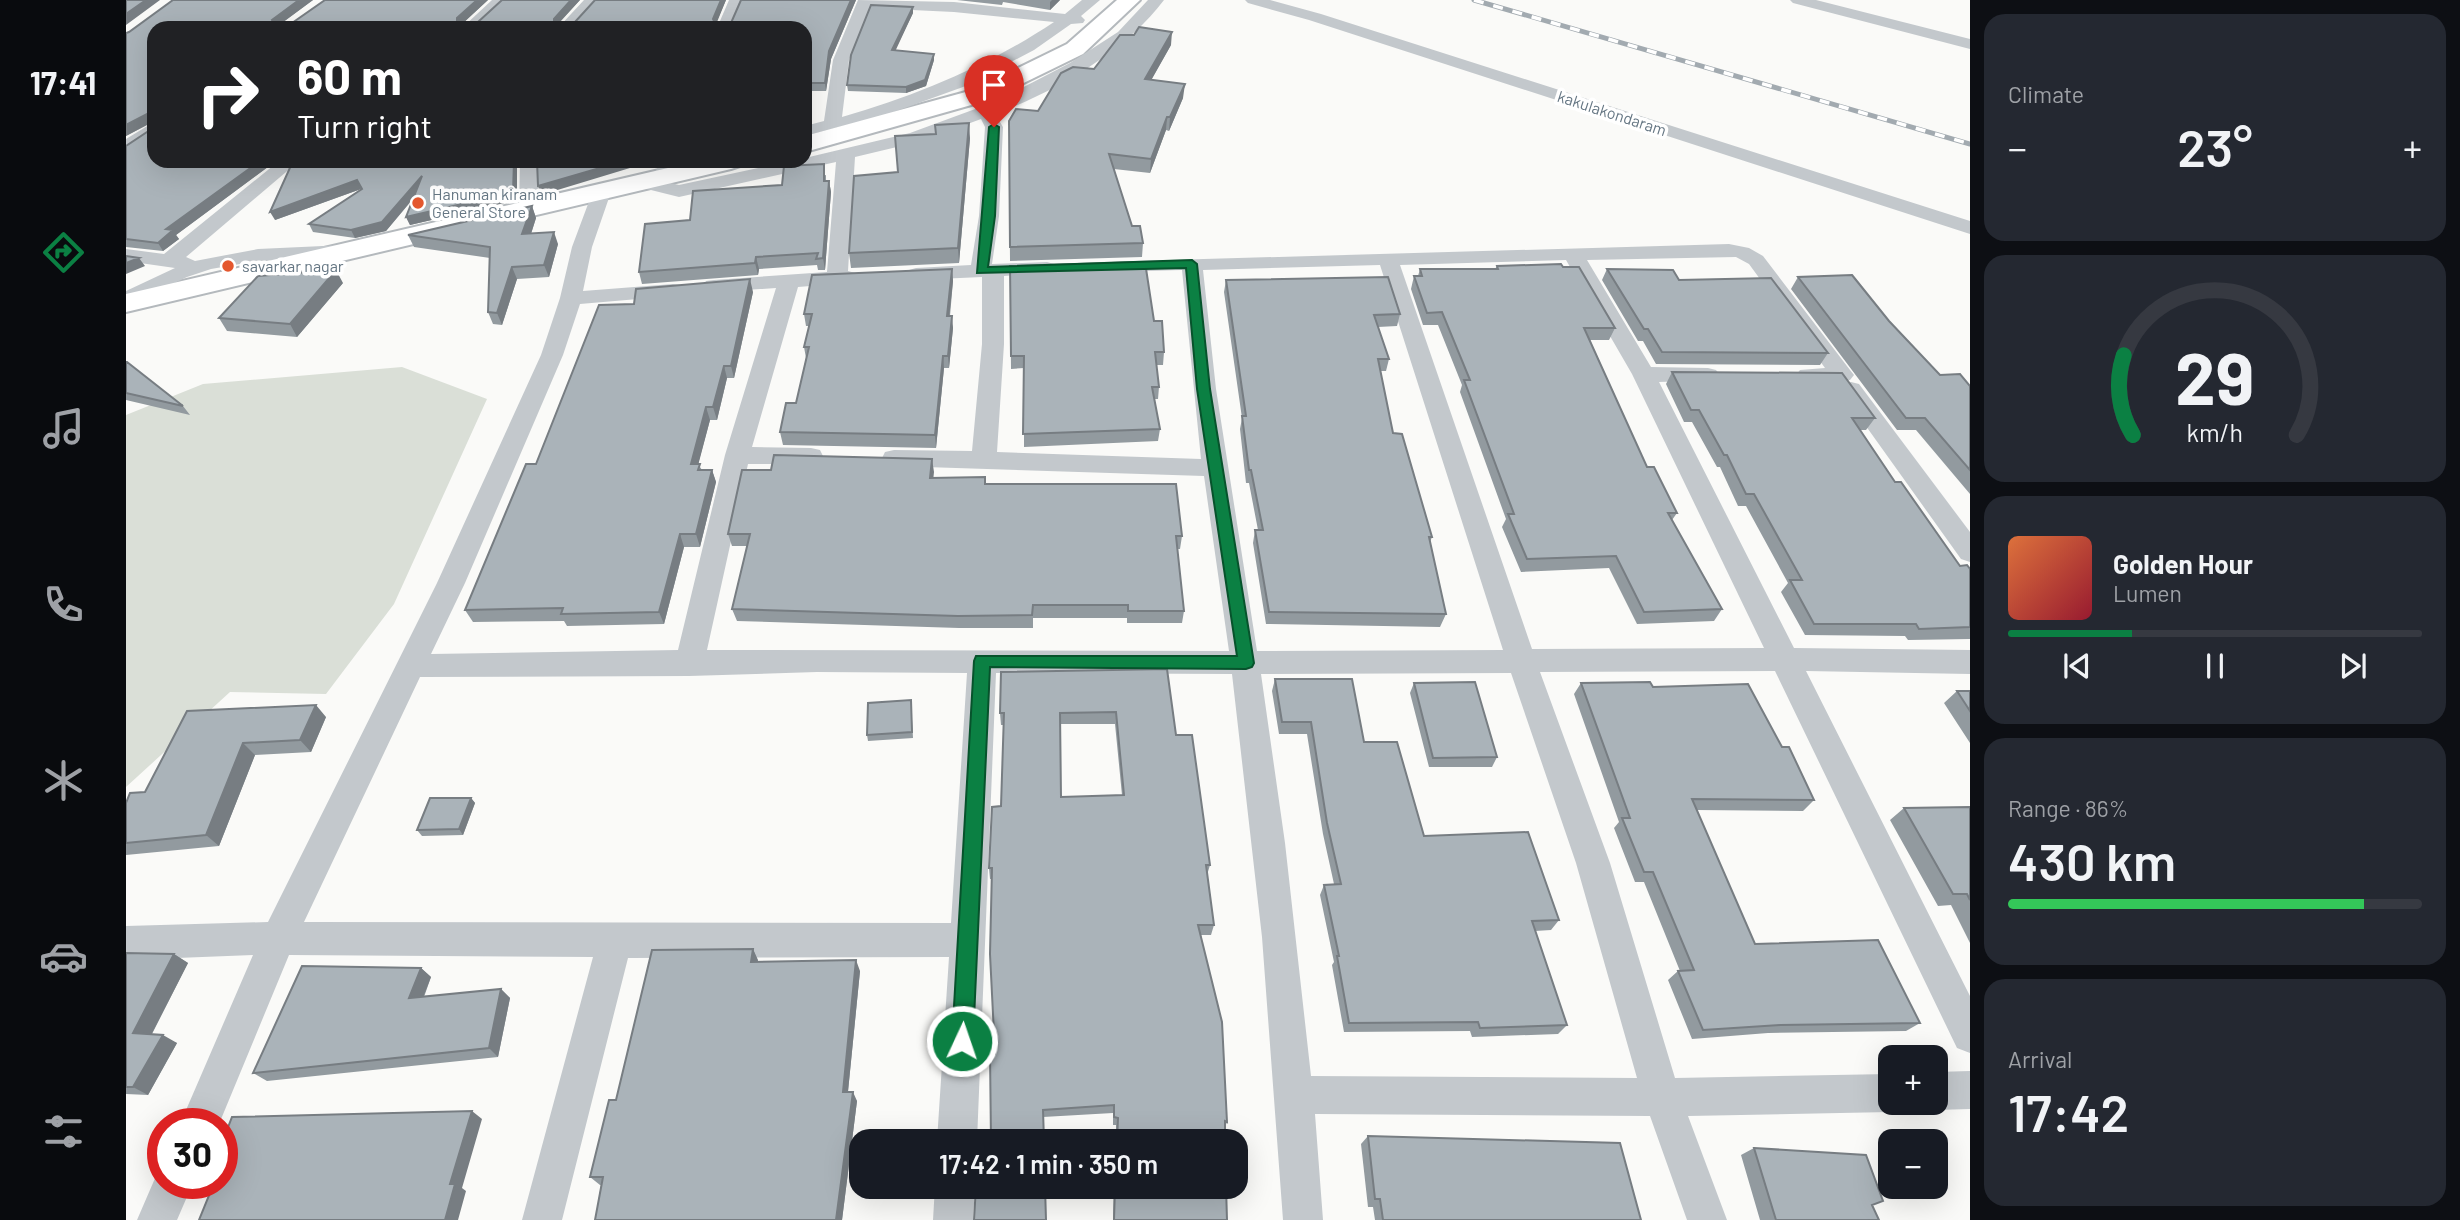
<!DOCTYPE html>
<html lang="en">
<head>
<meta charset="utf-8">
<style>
	:root { --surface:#171b24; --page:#242831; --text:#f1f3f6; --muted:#9ea1a6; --line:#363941; --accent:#0b8043 }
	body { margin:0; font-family:Barlow,sans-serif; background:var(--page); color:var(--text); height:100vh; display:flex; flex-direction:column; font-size:26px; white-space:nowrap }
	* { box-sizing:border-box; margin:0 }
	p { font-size:23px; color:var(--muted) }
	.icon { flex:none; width:38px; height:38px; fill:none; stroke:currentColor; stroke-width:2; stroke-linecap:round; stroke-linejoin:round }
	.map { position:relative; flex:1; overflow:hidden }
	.sheet { display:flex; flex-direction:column; gap:14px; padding:14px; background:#0d0f14; width:490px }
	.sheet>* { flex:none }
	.banner { position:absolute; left:21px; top:21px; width:665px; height:147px; border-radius:21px; box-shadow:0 7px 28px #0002; background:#202124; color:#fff; overflow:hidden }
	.fabs { position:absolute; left:1752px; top:1045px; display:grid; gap:14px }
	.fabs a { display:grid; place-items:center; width:70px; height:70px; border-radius:14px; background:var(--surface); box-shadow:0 7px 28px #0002; font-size:35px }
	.speed { position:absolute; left:21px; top:1108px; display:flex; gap:14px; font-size:35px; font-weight:700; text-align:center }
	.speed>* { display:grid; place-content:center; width:91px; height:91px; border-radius:50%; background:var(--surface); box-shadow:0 7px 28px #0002; line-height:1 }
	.speed .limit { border:10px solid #d22; background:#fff; color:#111 }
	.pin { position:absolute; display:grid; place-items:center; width:60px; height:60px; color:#fff; margin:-72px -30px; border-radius:50% 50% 50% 0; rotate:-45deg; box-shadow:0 0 7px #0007 }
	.pin .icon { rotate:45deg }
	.me { position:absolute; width:77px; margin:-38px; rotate:3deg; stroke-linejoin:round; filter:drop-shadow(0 0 5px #0008) }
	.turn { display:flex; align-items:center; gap:24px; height:147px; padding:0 35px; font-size:32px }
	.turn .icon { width:91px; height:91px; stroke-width:2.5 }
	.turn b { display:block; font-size:49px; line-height:60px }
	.big { font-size:52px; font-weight:600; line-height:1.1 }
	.sheet .tile { flex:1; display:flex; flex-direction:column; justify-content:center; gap:10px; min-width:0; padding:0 24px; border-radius:21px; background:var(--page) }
	.sheet .dial { align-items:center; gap:0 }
	.dial svg { height:182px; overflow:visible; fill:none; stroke:var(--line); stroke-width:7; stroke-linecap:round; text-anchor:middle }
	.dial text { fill:var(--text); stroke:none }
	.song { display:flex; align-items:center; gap:21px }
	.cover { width:84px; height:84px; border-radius:10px; background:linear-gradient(135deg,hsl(20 70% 55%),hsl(350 70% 35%)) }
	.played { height:7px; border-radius:4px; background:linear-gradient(90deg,var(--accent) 30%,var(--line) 30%) }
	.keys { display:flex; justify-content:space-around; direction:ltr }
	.heat { display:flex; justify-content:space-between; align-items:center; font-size:38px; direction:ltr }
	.charge { height:10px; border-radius:5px; background:linear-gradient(90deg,#34c759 86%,var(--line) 0) }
	.trip { position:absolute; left:723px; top:1129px; width:399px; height:70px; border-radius:21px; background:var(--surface); box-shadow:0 7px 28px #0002; font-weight:600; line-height:70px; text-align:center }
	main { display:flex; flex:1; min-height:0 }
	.menu { display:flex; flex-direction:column; width:126px; justify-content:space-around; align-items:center; background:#090b0e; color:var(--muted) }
	.menu .icon { width:49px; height:49px }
	.menu .on { color:var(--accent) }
	.menu b { font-size:32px; color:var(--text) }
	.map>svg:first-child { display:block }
	.green { fill:#dadfd7 }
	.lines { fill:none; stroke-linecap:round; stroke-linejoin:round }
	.trunk-casing { stroke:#b4b9bd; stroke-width:4 }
	.minor { fill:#c3c8cc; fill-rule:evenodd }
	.trunk { fill:#fff; fill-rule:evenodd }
	.rail-casing { stroke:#a2aab0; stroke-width:5 }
	.rail { stroke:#fff; stroke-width:3.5; stroke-dasharray:10; stroke-linecap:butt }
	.wall { fill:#929a9f; fill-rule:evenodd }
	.shaded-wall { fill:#777d82 }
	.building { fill:#aab3b9; stroke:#777d82; stroke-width:2; fill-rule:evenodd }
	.route { fill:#0b8043; stroke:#07532c; stroke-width:2 }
	.poi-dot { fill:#e4572e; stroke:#fff; stroke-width:2.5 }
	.labels { text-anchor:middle; stroke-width:7; stroke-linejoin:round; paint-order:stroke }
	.far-street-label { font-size:16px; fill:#657683; stroke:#fff }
	.far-poi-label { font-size:16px; fill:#657683; stroke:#fff; text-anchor:start }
</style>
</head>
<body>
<main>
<nav class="menu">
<b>17:41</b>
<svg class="icon on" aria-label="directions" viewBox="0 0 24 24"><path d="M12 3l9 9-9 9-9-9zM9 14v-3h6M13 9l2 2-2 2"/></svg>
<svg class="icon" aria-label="music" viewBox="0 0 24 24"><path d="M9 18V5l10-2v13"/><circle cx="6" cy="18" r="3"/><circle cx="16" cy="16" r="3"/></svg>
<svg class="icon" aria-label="phone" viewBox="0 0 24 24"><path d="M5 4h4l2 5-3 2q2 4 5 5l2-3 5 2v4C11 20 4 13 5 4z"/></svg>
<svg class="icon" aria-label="climate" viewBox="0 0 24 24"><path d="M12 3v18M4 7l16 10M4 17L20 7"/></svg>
<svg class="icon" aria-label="car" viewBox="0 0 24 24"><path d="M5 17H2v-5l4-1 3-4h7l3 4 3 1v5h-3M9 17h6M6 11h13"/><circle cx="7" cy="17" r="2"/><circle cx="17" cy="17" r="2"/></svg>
<svg class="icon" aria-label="filters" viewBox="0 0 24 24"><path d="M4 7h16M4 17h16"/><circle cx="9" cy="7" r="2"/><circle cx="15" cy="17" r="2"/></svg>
</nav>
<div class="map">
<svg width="1844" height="1220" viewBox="0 0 1844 1220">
	<rect width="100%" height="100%" fill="#fafaf8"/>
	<path class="green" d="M276 367 361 399 268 604 200 694 104 692 0 787V415L77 384Z"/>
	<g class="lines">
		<defs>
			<path id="trunk" d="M991 0H1014L957 54 863 100 679 152V136L847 90 941 44Z
				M572 161H618L614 166 605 169 0 312V294Z"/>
		</defs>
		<use href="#trunk" class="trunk-casing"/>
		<path class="minor" d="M366 0H383L353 28H336Z
			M458 0H474L449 28H432Z
			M603 0H619L607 28H591Z
			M732 0 828 2 939 14 956 0H974L955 16 959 20 957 23 945 24 908 50 837 87 762 114 679 136V126L698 121 707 60ZM744 8 828 12 928 22C862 66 792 95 716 117L723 60Z
			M1022 0H1038C1000 51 929 92 869 114L877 127 873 216 866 264 921 262 928 264 931 268 928 272 878 276V344L871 452 1075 459 1056 270 982 272 975 270 972 266 975 262 1603 244 1623 248 1637 256 1724 370 1728 375 1724 380 1716 382 1674 380 1670 375 1674 370 1699 368 1623 264 1610 257 1461 260 1525 367 1582 368 1590 370 1594 375 1590 380 1533 382 1668 648 1844 650V674L1680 671 1844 996V1053L1831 1048 1649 671 1414 672 1484 863 1549 1078 1764 1074V1102H1779L1777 1106 1764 1112 1562 1116 1601 1220H1561L1524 1116 1189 1114 1197 1220H1157L1136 937 1106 674 870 673 851 1141H811L823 957 502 958 436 1220H396L467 957 163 955 93 1124H54L127 955 0 960V926L142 922 311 583 415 355 434 298 446 247 468 188 475 186 485 192 466 247 457 291 547 284 555 285 558 290 555 295 547 296 454 304 437 355 339 583 305 654 552 650 599 455 650 288 588 292 580 291 577 286 580 281 588 280 701 272 710 162 553 197 509 186 506 182 509 178H525L536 161H554L540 182 553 185 665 161H679V158L784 133 871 101 944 63 992 32ZM855 119 859 127 853 216 845 265 790 268 783 270 780 274 783 278 790 280 856 277V344L846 451 768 450 759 452 756 458 759 464 768 466 1078 476 1103 651 581 650 622 464H685L694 462 697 456 694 450 685 448 626 447 672 287 722 283 729 281 733 277 729 273 722 271 729 157 796 141ZM1440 260 1506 374 1638 648 1406 649 1274 265ZM1254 265 1377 650 1131 651 1090 389 1077 270ZM691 672 841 673 825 923 178 922 294 677 563 676ZM1385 673 1450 863 1511 1078 1185 1076 1159 843 1135 674Z
			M1119 0H1144L1195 14 1844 221V234L1183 20 1122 3Z
			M1664 0H1690L1844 39V49L1667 3Z
			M28 122V136L6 152 0 154V139Z
			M153 161H173L60 257 69 261 132 249 219 245 226 247 229 251 226 255 132 261 85 269 61 277 0 306V291L49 268 0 261V249L38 254Z
			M394 161H412L413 208 403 214 393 208Z
			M1725 382 1733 384 1844 532V562L1835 559 1717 394 1713 389 1717 384Z
			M1844 1071V1109L1810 1110 1797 1104 1796 1102H1810V1072Z
			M37 1167V1183H67L51 1220H11L33 1169Z
			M809 1186H849L847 1220H807Z"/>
		<use href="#trunk" class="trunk"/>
		<defs>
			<path id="rail" d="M1348 0 1844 144"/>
		</defs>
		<use href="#rail" class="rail-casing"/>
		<use href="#rail" class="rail"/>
	</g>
	<path class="wall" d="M47 0H187L156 23H166L199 0H362L338 22H352L376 0H454L434 22H449L469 0H600L590 23H605L615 0H730L705 59 700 91H679V28H28V161H150L50 235 53 239 37 251 0 247V146L24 130 25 123 0 136V33L3 32Z
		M831 0H934L924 10 877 2 876 5Z
		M787 7V13L769 50 808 60 800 86 780 93 722 91 721 85Z
		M1045 45 1025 80 1057 98 1043 131 1040 130 1024 173 988 169 1006 226 1017 243 1016 257 884 261 883 121 912 111 968 69Z
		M844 138 833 263 725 268 723 253 772 172Z
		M167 161H391V200L284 225 280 217 287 199 260 231 229 238 187 232 183 224 235 189 149 220Z
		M700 175V181H703L705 192 699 270H692L691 265 633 269 632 275 516 284 513 272 564 220 656 185Z
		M406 206 410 218 405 234 432 244 423 277 391 279 376 325 367 324 362 312 364 258 288 247 282 235Z
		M884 266 1028 321 1038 352 1037 365H1030L1033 387 1032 399H1028L1034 429 1032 441 898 447V368L885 369Z
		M1371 266 1437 267 1489 328 1483 340H1464L1521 467 1551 513 1546 520 1596 609 1588 621 1511 624 1483 568 1395 572 1376 527 1380 519 1334 392 1336 385 1312 325H1297L1285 289 1288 276H1292L1294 269H1369Z
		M826 269 827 281 824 316 827 328 823 368H818L810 448 657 445 654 432 670 403 680 358 678 347 683 326H680L678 314Z
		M1481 269 1553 280 1702 353 1694 365 1530 364 1517 341H1512L1476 280Z
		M1672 277 1763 321 1814 375 1844 386V494L1790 430H1771L1665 289Z
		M1100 280 1274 314 1271 326 1252 327 1263 359 1260 371H1254L1267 433 1306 537 1304 542 1320 614 1314 627 1140 624 1127 543 1129 530H1132L1123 483H1120L1114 429 1116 418 1098 292Z
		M217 283 171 337 101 331 93 318Z
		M627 292 608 378H601L591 420H584L572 464 576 470H586L590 482 574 547H558L538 624 441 626 438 621 347 622 339 610 410 464 508 304Z
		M0 362 57 406 64 415 0 400Z
		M1546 372 1749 418 1740 430H1734L1769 482 1834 566 1844 569V639L1782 640 1779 636 1679 635 1655 592 1662 583 1620 506H1612L1594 467H1591L1566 422H1558L1540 384Z
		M806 459 807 478 859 484 1056 536 1054 549H1051L1058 611 1056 623H1001V618H907V628H833L611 621 606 609 621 546H606L602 534 645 470Z
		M1041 669 1050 735 1084 865 1081 875 1088 925 1085 935H1075L1101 1122 1099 1127V1141H990V1125H987V1113L917 1117 869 1054 866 879H864L863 868 875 806 878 725H875L874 713ZM934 724H989L996 795 935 797Z
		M1149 679 1238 742 1298 836 1433 920 1425 930 1409 931 1441 1025 1432 1034 1346 1037 1344 1031 1218 1032 1206 965 1208 962 1194 895 1198 885 1208 884 1197 834 1181 734H1153L1146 691Z
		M1288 683 1371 757 1366 767H1303L1284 693Z
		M1455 683 1527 687 1656 747 1688 800 1677 811 1570 810 1629 944 1794 1023 1780 1031 1642 1033 1566 1039 1542 980 1552 971H1554L1518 882H1509L1488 828 1493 822 1448 694Z
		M1831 691H1844V743L1818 703Z
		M785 700 787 738 742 741 741 735Z
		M61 711 200 717 185 752 129 755 93 846 0 855V803L19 792Z
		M345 798 349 803 337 835 296 836 291 830Z
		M1844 807V943L1825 905 1812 906 1764 820 1778 808Z
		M627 949 632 962 734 971 722 1092 731 1101 716 1220H469L475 1185H474L464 1177 490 1100Z
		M0 953 48 954 62 963 26 1034 51 1043 22 1095 0 1094Z
		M295 968 305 977 298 997 375 989 384 998 372 1057 141 1081 127 1073Z
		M1242 1136 1515 1220H1249L1247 1207H1242L1235 1144Z
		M1628 1148 1746 1205 1753 1220H1634L1615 1155Z
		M988 1186H1100L1101 1220H987Z"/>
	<path class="shaded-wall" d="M20 0H34L0 25V14Z
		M173 0H187L149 28 146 20Z
		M351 0H362L334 26 331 22V18Z
		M445 0H454L430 26 428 22V19Z
		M595 0H600L589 27 587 19Z
		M725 0H730L705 59 700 91 699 83 703 51Z
		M926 0H934L924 10V2Z
		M787 7V13L767 56 766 50Z
		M1046 32 1045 45 1018 93 1019 79Z
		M808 54V60L800 86 780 93V87Z
		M1059 84 1057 98 1043 131 1044 117Z
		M25 112 28 121 0 136V125Z
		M1041 117 1040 130 1024 173 1025 159Z
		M843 123 844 138 833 263 832 248Z
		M134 161H150L50 235 53 239 37 251 32 243 40 229Z
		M388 161H391V200L284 225 280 217Z
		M498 161H527L415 195 412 186Z
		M296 176 299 184 260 231 229 238 225 230Z
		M231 180 235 189 149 220 144 212Z
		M703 181 705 192 699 270 697 258Z
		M406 206 410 218 401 246 396 234Z
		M428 232 432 244 423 277 418 265Z
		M630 257 633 269 632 275 629 263Z
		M13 258 19 266 0 274V263Z
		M386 267 391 279 376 325 371 313Z
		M826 269 827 281 822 328 821 316Z
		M210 270 217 283 171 337 164 324Z
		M624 279 627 292 608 378 605 366Z
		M826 316 827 328 823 368 822 356Z
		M817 356 818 368 810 448 809 435Z
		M598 366 601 378 591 420 587 407Z
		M580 407 584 420 569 477 565 464Z
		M806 459 808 472 806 491 804 478Z
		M586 470 590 482 574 547 570 534Z
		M554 534 558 547 538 624 533 612Z
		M190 705 200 717 185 752 174 740Z
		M117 743 129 755 93 846 80 835Z
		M345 798 349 803 337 835 333 829Z
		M627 949 632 960 630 972 625 962Z
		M48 954 62 963 22 1041 7 1033Z
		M730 960 734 971 721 1101 717 1092Z
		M295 968 305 977 293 1008 283 998Z
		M375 989 384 998 372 1057 363 1048Z
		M37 1035 51 1043 22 1095 7 1087Z
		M727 1092 731 1101 716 1220H710Z
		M346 1111 356 1119 336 1188 340 1191 332 1220H319L324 1184Z"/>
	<path class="building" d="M0 0H20L0 14Z
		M47 0H173L146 20 148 23H166L199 0H351L331 18V22H352L376 0H445L428 19V22H449L469 0H595L587 19 589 23H605L615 0H725L703 51 699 83H679V28H28V161H134L40 229 47 230 32 243 0 239V146L24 130 25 112 0 125V33L3 32Z
		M745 5 787 7 766 50 808 54 799 80 780 87 721 85 725 55Z
		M1013 27 1046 32 1019 79 1059 84 1044 117H1041L1025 159 983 154 1006 226H1014L1017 243 884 247 883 121 890 109 912 111 935 73 947 67 968 69 994 35H1008Z
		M843 123 832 248 723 253 728 176 772 172 769 136 810 134 809 125Z
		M167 161H388L387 192 280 217 296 176 256 222 225 230 183 224 236 189 231 180 144 212Z
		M411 161H498L412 186Z
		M698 164V181H703L697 258 690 259 692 253 630 257 629 263 513 272 519 224 564 220 567 191 656 185 658 166Z
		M406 206 396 234 428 232 418 265 386 267 371 313 362 312 364 247 282 235Z
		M0 256 13 258 0 263Z
		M1019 262 1028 321H1036L1038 352H1029L1033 387H1026L1034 429 897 434 898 356H885L884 266Z
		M1435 264 1437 267H1453L1489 328H1458L1521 467H1528L1551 513H1542L1596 609 1518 612 1490 556 1401 559 1382 514H1388L1338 380H1344L1316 312 1301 313 1288 276H1296L1294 269H1372L1371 266Z
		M826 269 821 316H826L822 356H817L809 435 654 432 660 403H670L683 347H678L686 314H678L686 275Z
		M1481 269 1547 270 1553 280 1645 278 1702 353 1536 352 1522 329H1518Z
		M210 270 164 324 93 318 132 276Z
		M1726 275 1763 321 1814 375 1834 374 1844 386V470L1799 418H1780L1672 277Z
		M1262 277 1274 314 1248 315 1263 359H1252L1267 433 1276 434 1306 537H1303L1320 614 1143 612 1129 530H1137L1125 470H1123L1116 416H1120L1100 280Z
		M624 279 605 366H598L587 407H580L565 464H574L572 470H586L570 534H554L533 612 435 614 437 608 339 610 400 464H410L473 305 508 304 510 289Z
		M0 362H1L57 406 0 393Z
		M1546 372 1716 373 1749 418H1726L1769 482H1775L1834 566 1841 565 1844 569V627L1793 629 1790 624H1688L1664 580H1676L1628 494H1620L1601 455H1598L1573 410H1565Z
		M648 455 806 459 804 478 859 477V484H1050L1056 536H1050L1058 611H1002V605H907L906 615 832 616 606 609 624 534H602L616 470H645Z
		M1041 669 1050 735H1066L1084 865H1080L1088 925H1072L1096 1022 1101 1122 1099 1121V1141H991L992 1118 988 1117V1105L917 1110 918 1141H865L864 1054H869L864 954 866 868H863L866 807 875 806 878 713H874L875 672ZM990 712 998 795 935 797 934 713Z
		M1149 679H1226L1238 742H1271L1298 836 1402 832 1433 920 1406 921 1441 1025 1354 1028 1352 1022 1223 1023 1211 956H1213L1198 885 1215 884 1201 823 1185 722H1156Z
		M1349 682 1371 757 1307 758 1288 683Z
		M1524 682 1527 687 1622 684 1656 747H1663L1688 800 1566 799 1629 944 1752 940 1794 1023 1654 1025 1577 1030 1552 971 1568 970 1527 872H1518L1496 818H1504L1455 683Z
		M1831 691H1844V711Z
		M785 700 786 732 741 735 742 703Z
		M190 705 174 740 117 743 80 835 0 843V803L4 793 19 792 61 711Z
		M304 798H345L333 829 291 830Z
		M1844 807V900L1841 894H1827L1778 808Z
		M627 949 625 962 730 960 717 1092H727L710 1220H469L477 1177H464L483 1100H490L526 950Z
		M0 953 48 954 7 1033 37 1035 7 1087H0Z
		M176 966 295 968 283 998 375 989 363 1048 127 1073Z
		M346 1111 324 1184H329L319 1220H73L88 1183H96V1143L106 1117Z
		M1242 1136 1494 1143 1515 1220H1257L1254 1199H1249Z
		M1628 1148 1740 1155 1757 1201 1746 1205 1753 1220H1650Z
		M850 1186H919L920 1220H848Z
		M989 1186H1100L1101 1220H988Z"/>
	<path class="route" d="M868 124 873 127 869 216 862 267 1066 260 1071 264 1084 389 1128 663 1126 667 1120 669 864 667 847 1041 844 1048 836 1051 829 1048 826 1041 848 661 850 656H1111L1071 389 1060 268 851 273 863 127Z"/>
	<g class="poi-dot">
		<circle cx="292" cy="203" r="7"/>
		<circle cx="102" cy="266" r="7"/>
	</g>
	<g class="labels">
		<g class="far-street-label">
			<text transform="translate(1486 113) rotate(18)" y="6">kakulakondaram</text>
		</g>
		<g class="far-poi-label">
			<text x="306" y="200">Hanuman kiranam<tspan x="306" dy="18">General Store</tspan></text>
			<text x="116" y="272">savarkar nagar</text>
		</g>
	</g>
</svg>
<div class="fabs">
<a>+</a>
<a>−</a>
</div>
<div class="speed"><div class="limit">30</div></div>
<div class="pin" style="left:868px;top:127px;background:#d93025"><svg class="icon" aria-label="arrive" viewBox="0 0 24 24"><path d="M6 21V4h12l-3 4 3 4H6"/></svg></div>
<svg class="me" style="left:836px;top:1041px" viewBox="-20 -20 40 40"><circle r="17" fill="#0b8043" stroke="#fff" stroke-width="3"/><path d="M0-11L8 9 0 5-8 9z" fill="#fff"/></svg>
<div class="trip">17:42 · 1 min · 350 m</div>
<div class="banner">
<div class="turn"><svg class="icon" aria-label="right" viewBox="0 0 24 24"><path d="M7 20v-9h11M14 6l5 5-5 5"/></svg><div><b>60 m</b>Turn right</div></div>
</div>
</div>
<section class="sheet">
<div class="tile"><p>Climate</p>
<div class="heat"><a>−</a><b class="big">23°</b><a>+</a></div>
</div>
<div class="tile dial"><svg viewBox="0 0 100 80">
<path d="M14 69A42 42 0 1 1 86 69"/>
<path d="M14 69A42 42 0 0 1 10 34" stroke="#0b8043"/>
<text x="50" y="56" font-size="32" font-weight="700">29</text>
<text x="50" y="72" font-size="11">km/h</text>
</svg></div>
<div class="tile">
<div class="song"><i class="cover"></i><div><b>Golden Hour</b><p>Lumen</p></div></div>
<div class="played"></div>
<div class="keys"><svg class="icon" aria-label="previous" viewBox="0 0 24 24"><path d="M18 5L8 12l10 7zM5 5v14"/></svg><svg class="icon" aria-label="pause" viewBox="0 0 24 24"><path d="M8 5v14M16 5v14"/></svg><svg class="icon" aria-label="next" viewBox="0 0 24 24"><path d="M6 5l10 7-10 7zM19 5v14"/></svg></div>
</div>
<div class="tile"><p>Range · 86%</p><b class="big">430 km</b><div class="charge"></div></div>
<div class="tile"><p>Arrival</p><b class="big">17:42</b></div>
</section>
</main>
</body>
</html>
